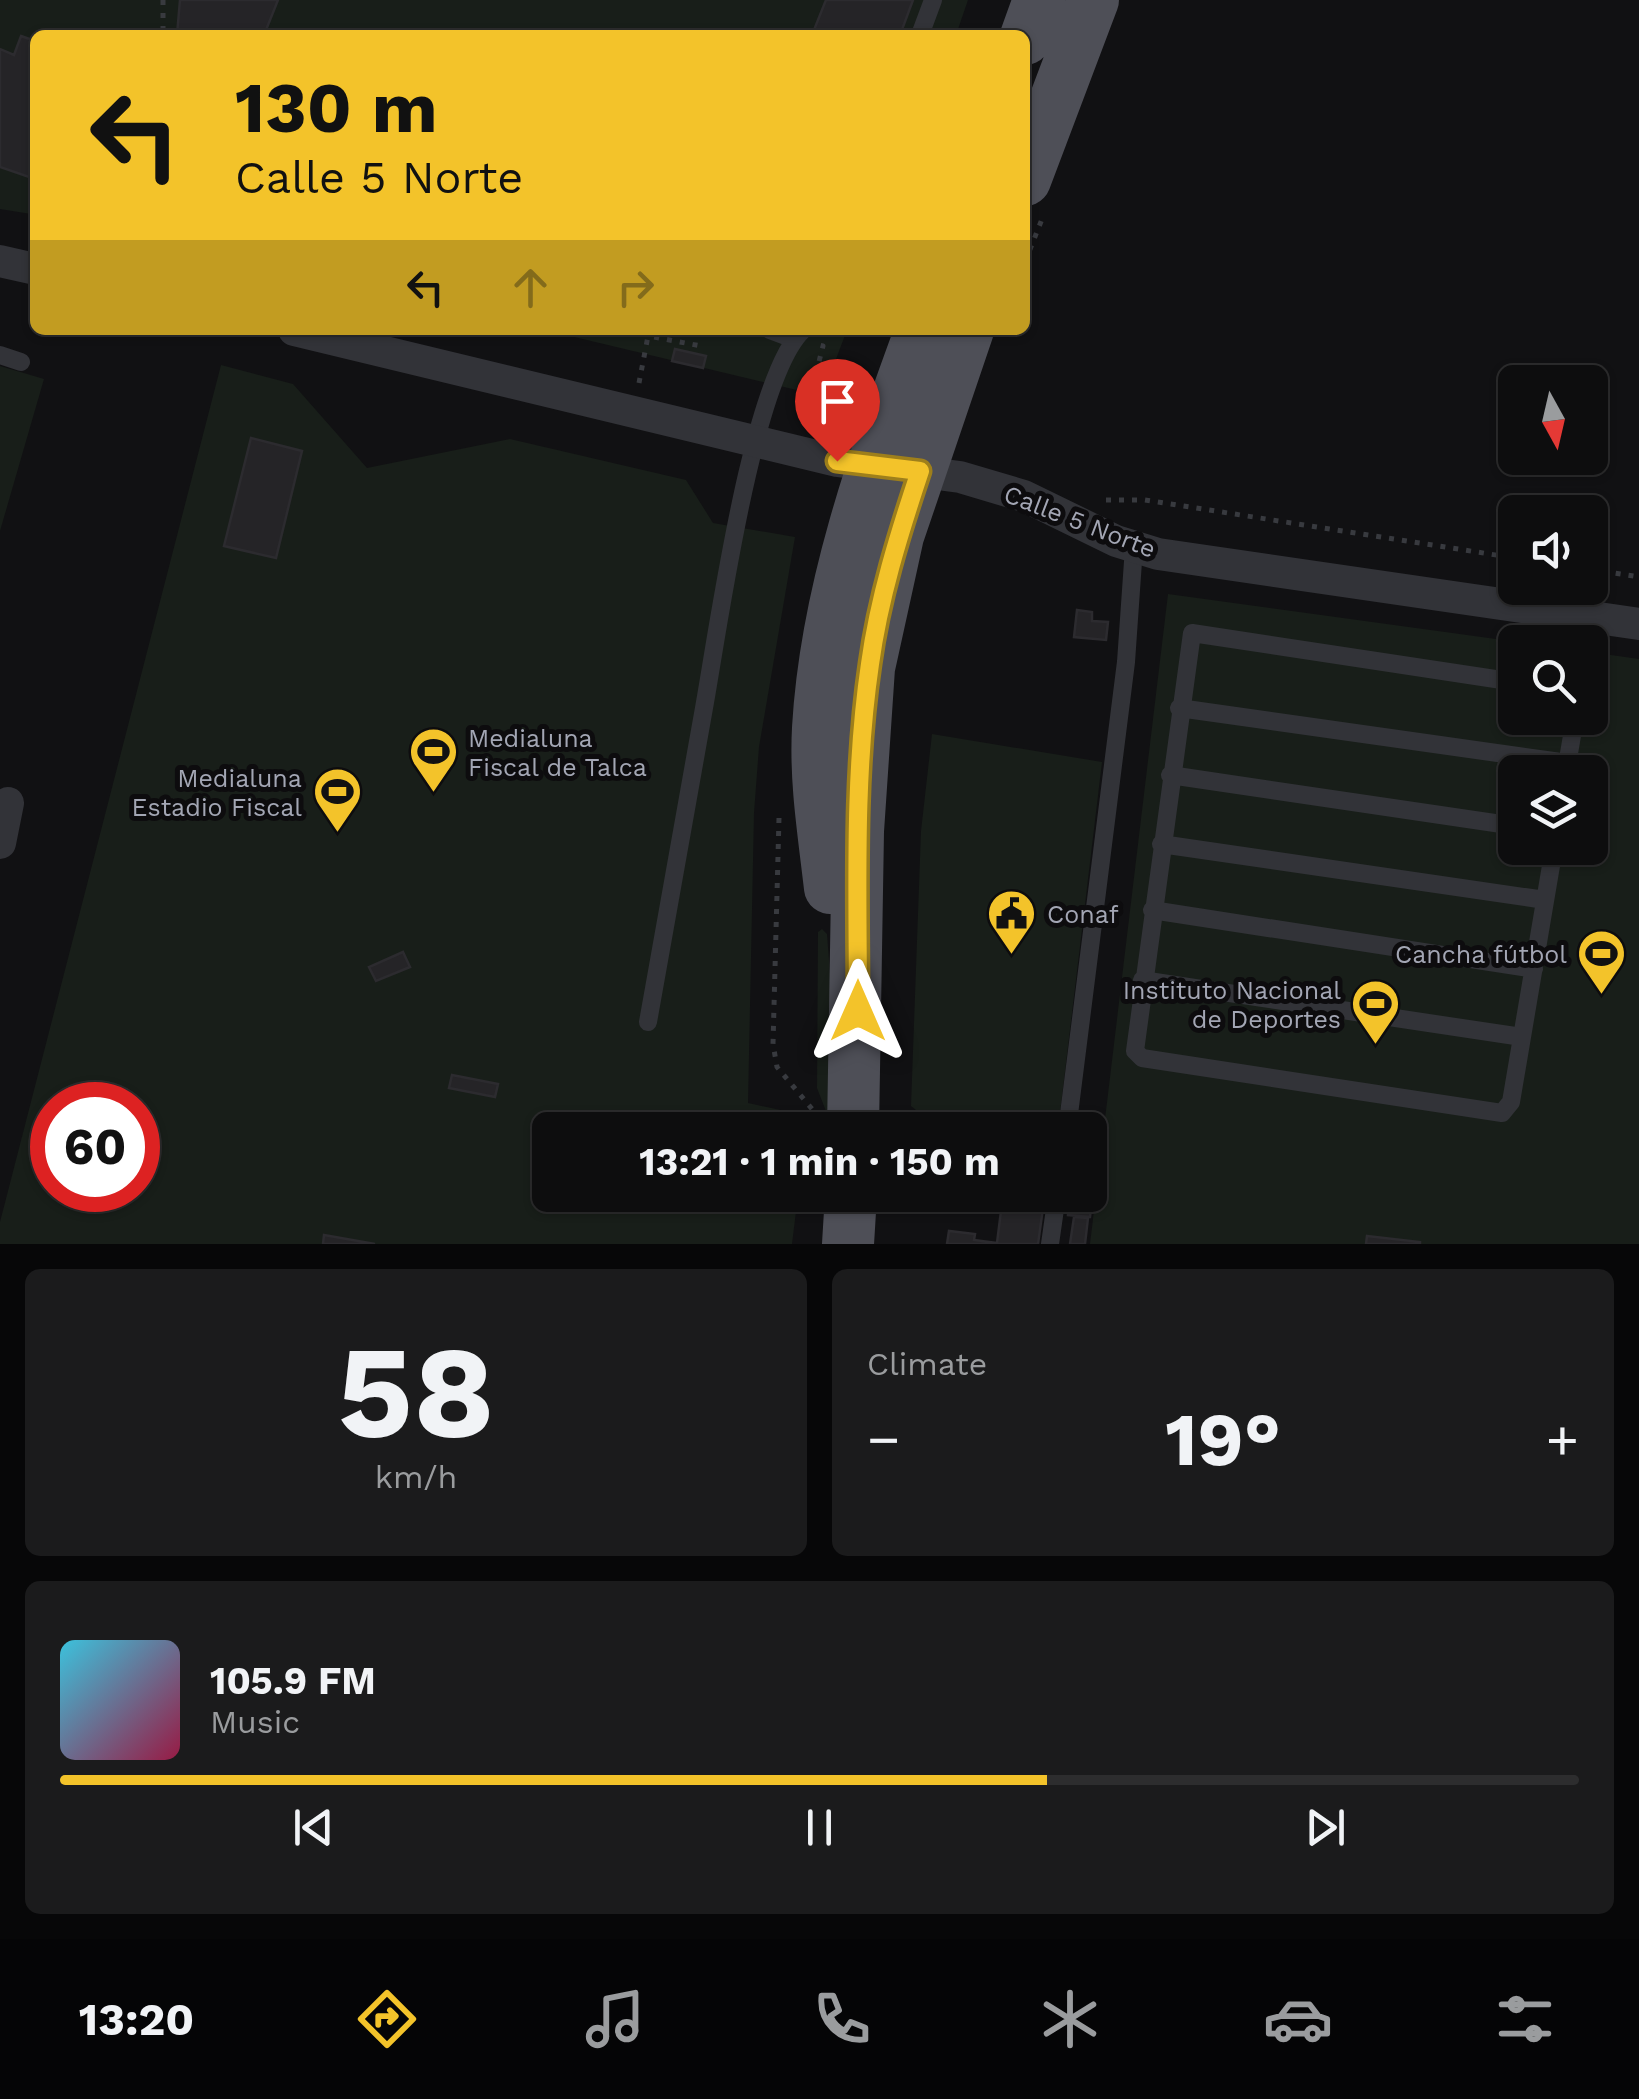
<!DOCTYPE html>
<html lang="en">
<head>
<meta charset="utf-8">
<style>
	:root { --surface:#0d0d0e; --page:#1b1b1c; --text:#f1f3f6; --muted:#9a9c9e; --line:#2d2d2e; --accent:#f3c32a }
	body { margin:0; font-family:"Work Sans",sans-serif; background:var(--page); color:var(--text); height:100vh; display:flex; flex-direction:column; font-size:38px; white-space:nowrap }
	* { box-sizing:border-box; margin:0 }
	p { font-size:32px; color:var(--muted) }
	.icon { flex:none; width:55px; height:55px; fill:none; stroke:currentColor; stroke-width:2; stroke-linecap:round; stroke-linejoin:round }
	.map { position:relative; height:1244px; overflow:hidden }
	.sheet { display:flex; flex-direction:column; gap:25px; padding:25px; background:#070708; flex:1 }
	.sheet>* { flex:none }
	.banner { position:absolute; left:30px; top:30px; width:1000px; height:305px; border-radius:15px; box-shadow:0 2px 8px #0004,0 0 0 2px var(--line); background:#f3c32a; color:#111; overflow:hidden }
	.needle { width:65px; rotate:172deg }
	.tools { position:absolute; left:1498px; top:365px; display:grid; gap:20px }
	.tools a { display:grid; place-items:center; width:110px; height:110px; border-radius:15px; background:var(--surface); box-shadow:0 2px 8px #0004,0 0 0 2px var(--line); font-size:50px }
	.speed { position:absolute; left:30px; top:1082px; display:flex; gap:20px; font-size:50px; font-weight:700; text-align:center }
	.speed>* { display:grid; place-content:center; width:130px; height:130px; border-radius:50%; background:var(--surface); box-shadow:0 2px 8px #0004,0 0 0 2px var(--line); line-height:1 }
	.speed .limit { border:15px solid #d22; background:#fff; color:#111 }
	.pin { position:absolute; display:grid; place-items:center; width:85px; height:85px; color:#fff; margin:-102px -42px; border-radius:50% 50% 50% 0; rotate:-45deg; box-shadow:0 0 10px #0007 }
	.pin .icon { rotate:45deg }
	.me { position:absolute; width:110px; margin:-55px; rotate:0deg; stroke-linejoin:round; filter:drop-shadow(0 0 8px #0008) }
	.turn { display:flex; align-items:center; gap:35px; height:210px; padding:0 40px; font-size:45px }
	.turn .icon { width:130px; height:130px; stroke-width:2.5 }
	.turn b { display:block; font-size:70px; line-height:85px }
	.lanes { display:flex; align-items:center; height:95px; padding:0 40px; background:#0003; justify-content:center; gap:50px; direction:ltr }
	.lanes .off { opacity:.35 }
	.big { font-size:75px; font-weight:700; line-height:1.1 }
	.sheet .widget { flex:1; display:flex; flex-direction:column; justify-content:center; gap:15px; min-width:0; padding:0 35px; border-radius:15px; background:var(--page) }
	.sheet .dial { align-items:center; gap:0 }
	.dial b { font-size:130px; line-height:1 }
	.song { display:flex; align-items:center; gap:30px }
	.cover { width:120px; height:120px; border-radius:15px; background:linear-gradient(135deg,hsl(190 70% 55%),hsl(340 70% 35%)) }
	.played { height:10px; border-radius:5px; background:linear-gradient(90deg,var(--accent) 65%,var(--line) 65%) }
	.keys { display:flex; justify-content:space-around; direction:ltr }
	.heat { display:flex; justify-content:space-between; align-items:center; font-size:55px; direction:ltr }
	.sheet .tiles { flex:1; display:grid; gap:25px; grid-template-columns:1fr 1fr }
	.widget:last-child { grid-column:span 2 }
	.trip { position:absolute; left:532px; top:1112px; width:575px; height:100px; border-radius:15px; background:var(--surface); box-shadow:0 2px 8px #0004,0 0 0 2px var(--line); font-weight:700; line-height:100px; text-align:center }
	.tabs { display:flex; height:160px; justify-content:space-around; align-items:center; background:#050506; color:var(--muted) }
	.tabs .icon { width:70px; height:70px }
	.tabs .current { color:var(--accent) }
	.tabs b { font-size:45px; color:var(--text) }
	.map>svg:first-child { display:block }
	.green { fill:#181e19; fill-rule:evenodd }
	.building { fill:#252427; stroke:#2c2b2f; stroke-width:2.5 }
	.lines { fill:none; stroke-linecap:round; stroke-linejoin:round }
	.path { stroke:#383a3f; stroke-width:5; stroke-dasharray:5 8; stroke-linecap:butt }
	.service { stroke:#323338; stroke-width:18 }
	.minor { stroke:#323338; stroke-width:32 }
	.primary { stroke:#4e4f57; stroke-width:52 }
	.route-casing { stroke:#9e7f1b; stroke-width:25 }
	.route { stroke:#f3c32a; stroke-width:18 }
	.labels { text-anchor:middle; stroke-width:10; stroke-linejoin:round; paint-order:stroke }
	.street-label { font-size:25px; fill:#a3a6b4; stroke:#0d0c0e }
	.poi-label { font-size:25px; fill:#a3a6b4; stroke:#0d0c0e; text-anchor:end }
</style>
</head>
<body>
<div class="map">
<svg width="1639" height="1244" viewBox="0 0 1639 1244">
	<rect width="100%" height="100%" fill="#111113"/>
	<path class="green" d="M0 0H968L956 35H35V213L31 214 0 209Z
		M545 330H847L822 396Z
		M221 365 293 384 367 468 510 439 686 480 713 523 795 537 759 747 754 813 748 1103 808 1116 806 1130H550V1195H798L792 1244H0V1222ZM52 1105H138V1190H52Z
		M0 366 44 379 0 531Z
		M1168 594 1518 642H1515V718H1590V652L1639 659V1244H1090ZM1515 772H1590V848H1515Z
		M932 734 1102 762 1058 1130H941L911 1106 921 831Z
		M822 929 827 934 839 1090 831 1124 817 1088 818 932Z"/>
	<path class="building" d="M180 0H278L264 35H177Z
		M826 0H913L900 35H812Z
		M21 36 35 41V179L0 167V49L14 55Z
		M675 349 706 356 703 368 672 361Z
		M251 438 302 451 276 558 224 546Z
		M1077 610 1092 612V621L1108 622 1106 640 1074 637Z
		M403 952 410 967 376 981 369 967Z
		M452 1075 498 1084 495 1097 449 1088Z
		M1090 1133 1100 1135 1090 1217 1068 1215 1070 1195H1090Z
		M1002 1203 1043 1208 1038 1244H947L949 1231 975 1234 974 1240 997 1243Z
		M1074 1217 1088 1218 1085 1244H1070Z
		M324 1235 375 1244H323Z
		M1367 1236 1420 1242V1244H1366Z"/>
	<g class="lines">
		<path class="path" d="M163 0V35
			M1025 262 1044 214
			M645 330 648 336 701 346
			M639 383 648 336
			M803 424 823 346 819 345
			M1106 500H1145L1515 558
			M1590 569 1639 577
			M779 818 773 1044 777 1067 812 1109"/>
		<path class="service" d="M920 35 933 0
			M770 330 794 339
			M0 355 21 362
			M1588 642 1592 616
			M1515 682 1192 633 1135 1051 1142 1058 1502 1113 1511 1102 1554 848
			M1179 708 1568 763
			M1566 771 1575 718
			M1170 775 1515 826
			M1161 844 1545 900
			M1152 910 1534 969
			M1142 980 1522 1037
			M648 1022C667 918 685 813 704 708 718 631 752 378 803 330
			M1067 1130 1126 662 1134 547
			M1050 1244 1057 1195"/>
		<path class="minor" d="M0 261 35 269
			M294 330 837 461 960 477 1024 496 1116 541 1158 554 1639 624
			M0 843 8 803"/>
		<path class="primary" d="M1025 39 1039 0
			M1025 180 1093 0
			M830 888C824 835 815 782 818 728 826 590 874 459 921 330
			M853 1130 858 831 869 668 898 536 968 330
			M848 1244 851 1195"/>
	</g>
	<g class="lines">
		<defs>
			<path id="route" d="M837 461 920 471C899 534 879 598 870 664 853 779 858 896 858 1011"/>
		</defs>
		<use href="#route" class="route-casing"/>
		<use href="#route" class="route"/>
	</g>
	<defs>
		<symbol id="stadium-pin" viewBox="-11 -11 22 30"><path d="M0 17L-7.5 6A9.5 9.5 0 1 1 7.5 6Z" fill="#f3c32a" stroke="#0d0c0e"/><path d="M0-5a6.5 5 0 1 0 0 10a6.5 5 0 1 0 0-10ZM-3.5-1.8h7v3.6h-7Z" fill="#111"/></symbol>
		<symbol id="civic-pin" viewBox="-11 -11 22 30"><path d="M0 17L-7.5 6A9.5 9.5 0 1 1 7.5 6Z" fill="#f3c32a" stroke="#0d0c0e"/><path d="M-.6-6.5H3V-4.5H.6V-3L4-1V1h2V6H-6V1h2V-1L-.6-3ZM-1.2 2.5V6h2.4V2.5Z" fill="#111"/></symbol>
	</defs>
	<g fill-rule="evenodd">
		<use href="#stadium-pin" x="406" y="724" width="55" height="75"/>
		<use href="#stadium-pin" x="310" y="764" width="55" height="75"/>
		<use href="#civic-pin" x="984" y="886" width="55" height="75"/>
		<use href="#stadium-pin" x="1574" y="926" width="55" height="75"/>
		<use href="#stadium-pin" x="1348" y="976" width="55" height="75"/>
	</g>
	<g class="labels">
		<g class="street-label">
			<text transform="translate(1080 521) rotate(21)" y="9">Calle 5 Norte</text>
		</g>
		<g class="poi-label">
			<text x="468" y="747" text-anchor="start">Medialuna<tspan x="468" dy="29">Fiscal de Talca</tspan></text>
			<text x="302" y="787">Medialuna<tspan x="302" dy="29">Estadio Fiscal</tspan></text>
			<text x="1047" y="923" text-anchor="start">Conaf</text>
			<text x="1567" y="963">Cancha fútbol</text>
			<text x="1341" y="999">Instituto Nacional<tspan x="1341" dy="29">de Deportes</tspan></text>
		</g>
	</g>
</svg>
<div class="tools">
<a><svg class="needle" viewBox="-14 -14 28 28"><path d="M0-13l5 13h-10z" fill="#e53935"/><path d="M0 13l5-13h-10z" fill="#9a9c9e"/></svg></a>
<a><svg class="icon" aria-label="sound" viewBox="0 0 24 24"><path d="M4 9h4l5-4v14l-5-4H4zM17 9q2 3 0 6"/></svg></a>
<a><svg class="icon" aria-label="search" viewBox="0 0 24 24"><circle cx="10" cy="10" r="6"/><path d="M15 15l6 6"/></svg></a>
<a><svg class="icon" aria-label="layers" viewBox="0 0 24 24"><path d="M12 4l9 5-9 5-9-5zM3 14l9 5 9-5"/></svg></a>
</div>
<div class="speed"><div class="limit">60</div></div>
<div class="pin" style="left:837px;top:461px;background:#d93025"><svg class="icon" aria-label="arrive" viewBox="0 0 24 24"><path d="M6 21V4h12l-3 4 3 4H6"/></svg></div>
<svg class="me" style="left:858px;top:1011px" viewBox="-20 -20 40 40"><path d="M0-17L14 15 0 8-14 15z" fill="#f3c32a" stroke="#fff" stroke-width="4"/></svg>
<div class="trip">13:21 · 1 min · 150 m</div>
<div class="banner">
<div class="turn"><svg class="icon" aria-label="left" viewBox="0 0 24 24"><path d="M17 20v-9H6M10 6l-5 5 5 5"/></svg><div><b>130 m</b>Calle 5 Norte</div></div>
<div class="lanes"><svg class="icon" aria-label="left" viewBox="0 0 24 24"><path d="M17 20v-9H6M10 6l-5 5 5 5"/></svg><svg class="icon off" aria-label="ahead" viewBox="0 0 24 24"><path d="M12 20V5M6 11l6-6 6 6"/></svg><svg class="icon off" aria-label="right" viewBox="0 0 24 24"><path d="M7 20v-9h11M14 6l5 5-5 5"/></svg></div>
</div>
</div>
<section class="sheet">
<div class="tiles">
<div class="widget dial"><b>58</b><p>km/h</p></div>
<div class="widget"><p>Climate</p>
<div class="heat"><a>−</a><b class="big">19°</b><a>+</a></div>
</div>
<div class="widget">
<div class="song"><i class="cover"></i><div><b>105.9 FM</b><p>Music</p></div></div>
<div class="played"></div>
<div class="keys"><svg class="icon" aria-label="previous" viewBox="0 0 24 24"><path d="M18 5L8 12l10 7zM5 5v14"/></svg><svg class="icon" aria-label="pause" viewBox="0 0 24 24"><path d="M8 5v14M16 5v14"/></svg><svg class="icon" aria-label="next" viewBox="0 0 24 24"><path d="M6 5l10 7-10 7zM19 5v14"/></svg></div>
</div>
</div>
</section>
<nav class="tabs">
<b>13:20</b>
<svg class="icon current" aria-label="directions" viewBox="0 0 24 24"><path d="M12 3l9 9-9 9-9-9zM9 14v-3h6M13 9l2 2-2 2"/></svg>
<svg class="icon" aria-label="music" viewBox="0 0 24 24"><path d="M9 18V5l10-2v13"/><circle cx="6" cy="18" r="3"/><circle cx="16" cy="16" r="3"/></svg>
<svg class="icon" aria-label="phone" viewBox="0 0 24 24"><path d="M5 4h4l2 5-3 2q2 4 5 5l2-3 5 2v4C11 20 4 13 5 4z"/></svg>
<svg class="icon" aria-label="climate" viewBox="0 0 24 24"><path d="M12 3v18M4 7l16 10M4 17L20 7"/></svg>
<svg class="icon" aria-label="car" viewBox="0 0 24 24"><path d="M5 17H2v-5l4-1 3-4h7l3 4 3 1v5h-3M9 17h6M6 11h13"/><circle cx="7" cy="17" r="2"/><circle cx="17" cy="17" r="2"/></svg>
<svg class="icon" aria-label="filters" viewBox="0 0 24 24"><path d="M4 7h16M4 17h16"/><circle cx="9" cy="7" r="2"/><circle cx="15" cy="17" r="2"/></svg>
</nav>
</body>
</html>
